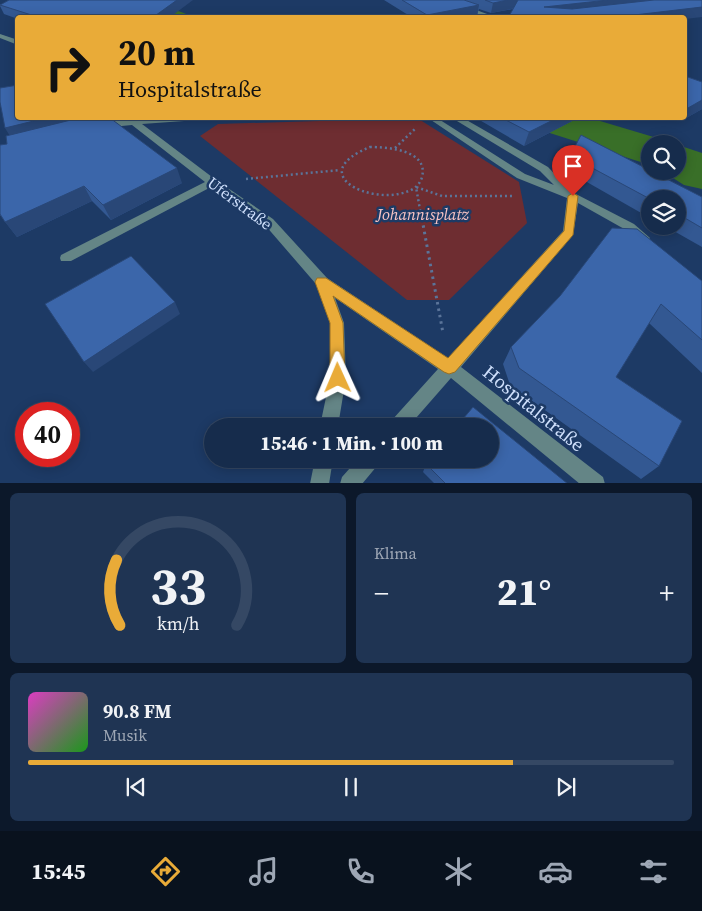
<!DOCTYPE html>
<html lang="de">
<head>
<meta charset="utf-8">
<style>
	:root { --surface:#162c4c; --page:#1f3453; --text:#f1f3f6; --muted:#9ea7b5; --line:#354864; --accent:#e9ab38 }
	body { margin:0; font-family:"Source Serif 4",serif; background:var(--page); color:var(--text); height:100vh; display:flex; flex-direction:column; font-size:19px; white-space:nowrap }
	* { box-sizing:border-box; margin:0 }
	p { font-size:16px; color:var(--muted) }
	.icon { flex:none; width:28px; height:28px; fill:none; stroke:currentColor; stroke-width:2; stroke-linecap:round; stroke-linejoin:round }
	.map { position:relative; height:483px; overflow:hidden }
	.drawer { display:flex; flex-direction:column; gap:10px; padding:10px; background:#0c182a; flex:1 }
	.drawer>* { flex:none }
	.banner { position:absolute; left:15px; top:15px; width:672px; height:105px; border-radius:5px; box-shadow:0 2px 12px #0003,0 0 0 1px var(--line); background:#e9ab38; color:#111; overflow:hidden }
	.buttons { position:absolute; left:641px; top:135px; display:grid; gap:10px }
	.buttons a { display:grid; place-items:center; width:45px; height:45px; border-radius:50%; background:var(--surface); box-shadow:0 2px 12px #0003,0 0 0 1px var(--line); font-size:25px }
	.speed { position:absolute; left:15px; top:402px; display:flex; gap:10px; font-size:25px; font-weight:700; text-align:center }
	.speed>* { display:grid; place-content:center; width:65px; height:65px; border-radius:50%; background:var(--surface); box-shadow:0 2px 12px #0003,0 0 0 1px var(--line); line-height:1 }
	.speed .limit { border:8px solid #d22; background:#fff; color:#111 }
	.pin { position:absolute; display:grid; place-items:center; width:42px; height:42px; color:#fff; margin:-51px -21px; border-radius:50% 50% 50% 0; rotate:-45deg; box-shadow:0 0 5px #0007 }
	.pin .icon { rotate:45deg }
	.me { position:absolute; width:55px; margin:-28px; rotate:359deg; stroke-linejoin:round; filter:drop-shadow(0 0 4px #0008) }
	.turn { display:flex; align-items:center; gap:18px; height:105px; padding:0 20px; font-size:22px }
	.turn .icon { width:65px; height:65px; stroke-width:2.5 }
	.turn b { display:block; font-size:35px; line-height:42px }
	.big { font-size:38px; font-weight:800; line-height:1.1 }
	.drawer .tile { flex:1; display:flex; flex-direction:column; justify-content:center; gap:8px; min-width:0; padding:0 18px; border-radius:8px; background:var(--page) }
	.drawer .dial { align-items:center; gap:0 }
	.dial svg { height:130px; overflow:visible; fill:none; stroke:var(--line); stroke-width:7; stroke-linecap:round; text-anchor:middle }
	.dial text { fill:var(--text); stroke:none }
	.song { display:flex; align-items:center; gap:15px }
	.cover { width:60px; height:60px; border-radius:8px; background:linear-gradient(135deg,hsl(310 70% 55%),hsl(120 70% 35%)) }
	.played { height:5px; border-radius:2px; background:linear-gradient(90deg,var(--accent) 75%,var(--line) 75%) }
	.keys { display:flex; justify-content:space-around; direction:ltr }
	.heat { display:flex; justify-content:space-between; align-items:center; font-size:28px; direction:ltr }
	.drawer .tiles { flex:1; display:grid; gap:10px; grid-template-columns:1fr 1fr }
	.tile:last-child { grid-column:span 2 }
	.trip { position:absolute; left:204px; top:418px; width:295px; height:50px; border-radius:25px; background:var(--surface); box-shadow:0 2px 12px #0003,0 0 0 1px var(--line); font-weight:800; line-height:50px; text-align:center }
	.tab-bar { display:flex; height:80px; justify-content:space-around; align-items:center; background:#09121e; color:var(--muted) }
	.tab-bar .icon { width:35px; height:35px }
	.tab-bar .selected { color:var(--accent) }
	.tab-bar b { font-size:22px; color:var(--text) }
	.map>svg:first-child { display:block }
	.green { fill:#6e2d31 }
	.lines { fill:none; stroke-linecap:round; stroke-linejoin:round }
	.river { fill:#396f28; fill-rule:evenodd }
	.path-far1 { stroke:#5b7499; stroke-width:2.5; stroke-dasharray:2 3; stroke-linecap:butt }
	.path { stroke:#5b7499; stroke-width:3; stroke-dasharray:2.5 4; stroke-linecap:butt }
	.minor { fill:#648586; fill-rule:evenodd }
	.wall { fill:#335892 }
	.shaded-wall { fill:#294777 }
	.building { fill:#3b66aa; stroke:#294777 }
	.route { fill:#e9ab38; stroke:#976f24 }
	.labels { text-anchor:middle; stroke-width:5; stroke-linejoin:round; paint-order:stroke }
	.street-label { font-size:16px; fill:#cedffb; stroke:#1d3a65 }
	.park-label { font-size:16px; font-style:italic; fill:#f8c4c4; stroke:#1d3a65 }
	.near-street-label { font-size:19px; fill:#cedffb; stroke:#1d3a65 }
</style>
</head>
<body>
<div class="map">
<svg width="702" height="484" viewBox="0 0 702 484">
	<rect width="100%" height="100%" fill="#1d3a65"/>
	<path class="green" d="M417 118 519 182 527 223 449 300H407L200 136 218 124Z"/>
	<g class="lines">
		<path class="river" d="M11 0C44 0 175 0 193 18H125L25 8 15 6Z
			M525 118H590L667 141 669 144H650V165L531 127Z
			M678 145 702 153V189L684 185 662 171H678Z"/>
		<path class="path-far1" d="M370 147C387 147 429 150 422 177 420 185 413 190 406 192 370 205 304 174 370 147Z
			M395 148 416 128
			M246 179 340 170
			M422 221 416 187 442 196H512"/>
		<path class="path" d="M422 219 443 333"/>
		<path class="minor" d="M440 0H449L498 18H488Z
			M0 34 18 40V45L0 38Z
			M124 118 135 119 188 118 184 121 142 124 216 180 273 219 327 278 448 358 563 231 567 198 517 178 428 118H437L525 174 554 185 540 171 452 118H463L548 167 572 192 634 224 650 238 648 241H640L626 230 578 203 573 235 461 367 603 477 605 484H580L451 378 409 426H389L392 420 438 369 335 298 344 323 346 378 338 426H320L330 378V323L316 284 265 225 211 187 71 261H61L60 258 61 255 205 182 132 125 100 128 95 125 100 122 125 120Z
			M315 459H333L329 484H310Z
			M358 459H379L377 466 362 484H340L342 477Z"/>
	</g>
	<path class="wall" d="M384 0H702L513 9 491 13 479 9 477 16 469 18H413Z
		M0 4 169 18H18V19L4 14 0 6Z
		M685 76 702 109 681 121 672 118H685Z
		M476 118H578L524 146Z
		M9 135 182 183 111 220 92 201 17 237 0 215 7 144Z
		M570 156 702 197V247L665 226H678V199H650V218L564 169Z
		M702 281V373L649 323 616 377 659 466 641 479 510 385 503 364 511 347Z
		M426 464 568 484H435L423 472Z"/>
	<path class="shaded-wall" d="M177 0H193L169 18H152Z
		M508 0H518L516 8 491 13 493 3Z
		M608 0H692L546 18 544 7Z
		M479 5 477 16 469 18H427V15Z
		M702 7V17L685 19V18H609Z
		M702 100V109L681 121 683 118H685V114L688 108Z
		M46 118H82L13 141 5 128Z
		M557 118H578L524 146 529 132Z
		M177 168 182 183 111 220 103 205Z
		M84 186 92 201 17 237 5 222Z
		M175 302 180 314 93 372 84 362Z"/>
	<path class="building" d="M9 0H177L152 18H41L0 5Z
		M402 0H464L479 5 427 15Z
		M485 0H508L493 3Z
		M518 0H608L544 7 572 9 654 0H702V7L609 18H508Z
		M685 76 702 82V100L688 108 685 106Z
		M18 85V118H46L5 128 0 102V88Z
		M79 118H110L177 168 103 205 84 186 5 222 0 214V145L7 144 6 136Z
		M502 118H557L529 132Z
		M581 135 702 197V228L678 214V199H650L570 156Z
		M612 228 637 229 702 281V340L661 304 616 377 682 421 659 466 519 368 511 347 560 296Z
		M131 256 175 302 84 362 45 304Z
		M473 407 568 484H446L426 464 430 459H490V426H457Z"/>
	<path class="route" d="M573 193 578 196 573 235 455 372 449 374 444 372 333 296 343 323 345 378 343 382 338 384 333 382 330 378V323L315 282 317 278H326L448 358 564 231 568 196Z"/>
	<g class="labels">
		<g class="street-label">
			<text transform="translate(240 203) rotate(37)" y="6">Uferstraße</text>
		</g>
		<g class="park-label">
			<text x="423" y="220">Johannisplatz</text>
		</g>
		<g class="near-street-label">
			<text transform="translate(534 408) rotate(39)" y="7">Hospitalstraße</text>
		</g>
	</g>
</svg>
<div class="buttons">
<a><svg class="icon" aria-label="search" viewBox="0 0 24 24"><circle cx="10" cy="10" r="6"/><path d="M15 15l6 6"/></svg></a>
<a><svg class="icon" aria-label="layers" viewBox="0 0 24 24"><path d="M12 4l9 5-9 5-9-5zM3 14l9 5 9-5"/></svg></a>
</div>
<div class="speed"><div class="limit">40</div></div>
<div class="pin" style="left:573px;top:196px;background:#d93025"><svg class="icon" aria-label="arrive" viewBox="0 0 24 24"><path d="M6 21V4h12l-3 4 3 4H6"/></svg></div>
<svg class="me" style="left:338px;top:378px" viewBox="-20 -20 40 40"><path d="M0-17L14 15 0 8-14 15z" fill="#e9ab38" stroke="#fff" stroke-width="4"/></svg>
<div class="trip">15:46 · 1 Min. · 100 m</div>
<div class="banner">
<div class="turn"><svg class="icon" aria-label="right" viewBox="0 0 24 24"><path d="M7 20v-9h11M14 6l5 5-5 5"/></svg><div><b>20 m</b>Hospitalstraße</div></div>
</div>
</div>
<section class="drawer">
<div class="tiles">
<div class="tile dial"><svg viewBox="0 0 100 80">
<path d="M14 69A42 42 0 1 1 86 69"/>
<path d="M14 69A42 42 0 0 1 12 29" stroke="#e9ab38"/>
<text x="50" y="56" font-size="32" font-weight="700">33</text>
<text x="50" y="72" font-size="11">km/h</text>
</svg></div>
<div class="tile"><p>Klima</p>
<div class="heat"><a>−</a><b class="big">21°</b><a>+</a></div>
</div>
<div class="tile">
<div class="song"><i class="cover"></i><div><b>90.8 FM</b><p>Musik</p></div></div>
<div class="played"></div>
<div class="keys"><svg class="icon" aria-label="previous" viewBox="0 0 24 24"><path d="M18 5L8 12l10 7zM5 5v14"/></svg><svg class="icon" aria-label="pause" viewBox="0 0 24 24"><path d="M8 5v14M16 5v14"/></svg><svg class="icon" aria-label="next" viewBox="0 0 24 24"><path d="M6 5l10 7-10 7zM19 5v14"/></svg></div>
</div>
</div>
</section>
<nav class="tab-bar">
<b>15:45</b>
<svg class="icon selected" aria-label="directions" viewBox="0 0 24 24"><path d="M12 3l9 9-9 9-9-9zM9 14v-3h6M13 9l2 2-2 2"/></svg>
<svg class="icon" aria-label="music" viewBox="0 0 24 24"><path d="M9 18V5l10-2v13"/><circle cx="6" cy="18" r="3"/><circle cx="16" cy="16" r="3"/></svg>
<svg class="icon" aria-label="phone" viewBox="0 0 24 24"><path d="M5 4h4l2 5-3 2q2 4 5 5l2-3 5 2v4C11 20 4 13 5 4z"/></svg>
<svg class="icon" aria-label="climate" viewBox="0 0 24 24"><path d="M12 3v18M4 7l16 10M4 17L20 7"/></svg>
<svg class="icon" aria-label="car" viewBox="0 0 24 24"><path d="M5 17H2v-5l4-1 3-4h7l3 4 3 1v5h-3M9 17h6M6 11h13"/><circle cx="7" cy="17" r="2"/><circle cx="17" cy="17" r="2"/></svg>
<svg class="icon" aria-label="filters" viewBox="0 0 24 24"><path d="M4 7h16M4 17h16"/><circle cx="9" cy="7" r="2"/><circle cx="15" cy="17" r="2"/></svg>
</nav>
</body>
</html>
